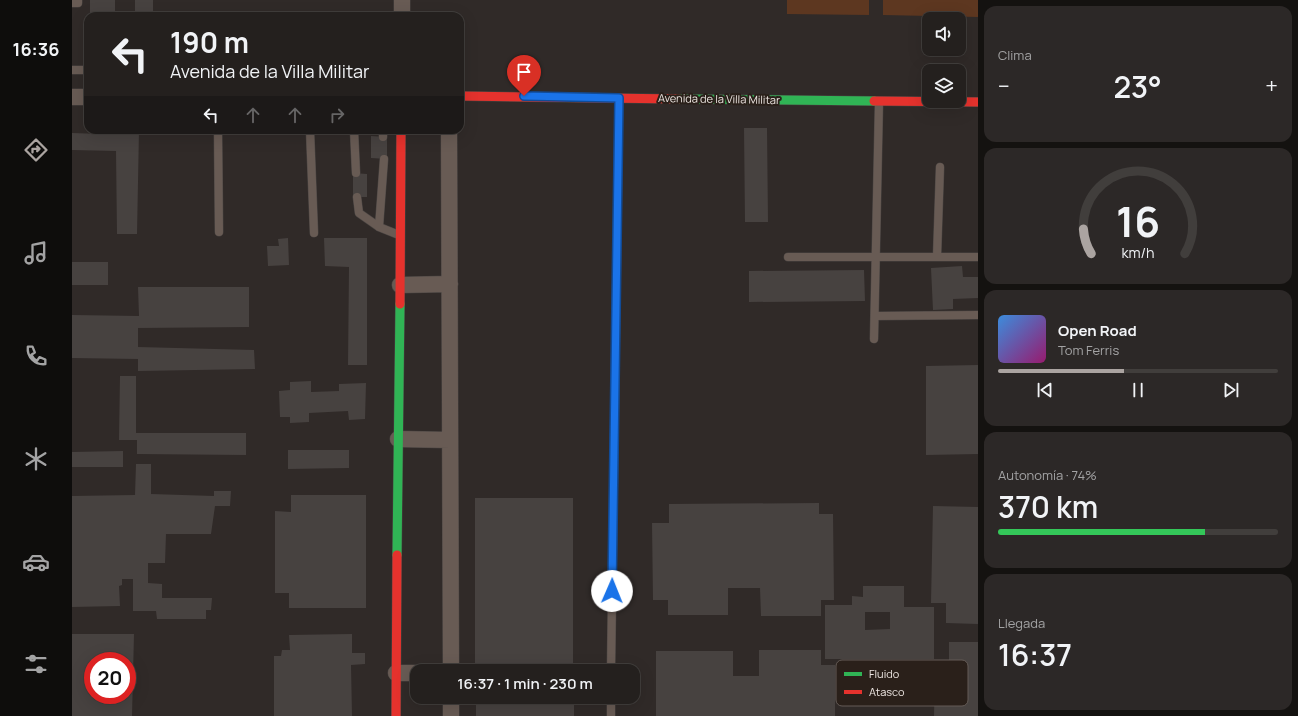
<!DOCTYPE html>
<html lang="es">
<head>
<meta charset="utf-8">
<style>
	:root { --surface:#24201e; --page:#2c2827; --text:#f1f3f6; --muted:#a3a3a4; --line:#413e3c; --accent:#aba4a1 }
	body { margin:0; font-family:Manrope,sans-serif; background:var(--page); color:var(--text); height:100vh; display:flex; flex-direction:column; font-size:15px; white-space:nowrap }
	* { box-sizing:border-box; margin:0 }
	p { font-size:13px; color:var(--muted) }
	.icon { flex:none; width:22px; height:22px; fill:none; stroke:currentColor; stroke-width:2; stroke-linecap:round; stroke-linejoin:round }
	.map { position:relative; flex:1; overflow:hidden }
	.details { display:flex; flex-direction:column; gap:6px; padding:6px; background:#141210; width:320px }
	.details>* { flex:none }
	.top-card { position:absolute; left:12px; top:12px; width:380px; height:122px; border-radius:12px; box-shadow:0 4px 16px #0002,0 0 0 1px var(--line); background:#24201e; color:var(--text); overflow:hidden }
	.buttons { position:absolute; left:850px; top:12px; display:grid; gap:8px }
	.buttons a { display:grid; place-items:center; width:44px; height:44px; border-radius:8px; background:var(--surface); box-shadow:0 4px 16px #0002,0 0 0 1px var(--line); font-size:20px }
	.speed { position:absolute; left:12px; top:652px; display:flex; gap:8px; font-size:20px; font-weight:700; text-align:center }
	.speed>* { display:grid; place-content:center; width:52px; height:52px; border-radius:50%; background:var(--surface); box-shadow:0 4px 16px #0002,0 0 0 1px var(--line); line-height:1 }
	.speed .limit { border:6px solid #d22; background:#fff; color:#111 }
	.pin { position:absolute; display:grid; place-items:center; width:34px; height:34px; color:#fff; margin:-41px -17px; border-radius:50% 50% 50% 0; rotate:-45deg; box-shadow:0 0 4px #0007 }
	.pin .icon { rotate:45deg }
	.me { position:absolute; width:44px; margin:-22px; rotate:1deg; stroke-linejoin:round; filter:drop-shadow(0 0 3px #0008) }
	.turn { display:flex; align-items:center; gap:14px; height:84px; padding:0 20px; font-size:18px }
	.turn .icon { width:52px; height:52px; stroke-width:2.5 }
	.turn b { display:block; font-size:28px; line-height:34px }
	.lanes { display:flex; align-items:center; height:38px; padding:0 20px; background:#0003; justify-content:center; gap:20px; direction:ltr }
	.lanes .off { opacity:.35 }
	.big { font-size:30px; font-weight:600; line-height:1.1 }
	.details .tile { flex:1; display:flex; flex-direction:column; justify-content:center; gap:6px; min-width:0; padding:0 14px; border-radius:12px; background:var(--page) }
	.details .dial { align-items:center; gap:0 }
	.dial svg { height:104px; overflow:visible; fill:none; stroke:var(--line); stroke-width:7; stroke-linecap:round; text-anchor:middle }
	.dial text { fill:var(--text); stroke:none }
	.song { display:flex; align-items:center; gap:12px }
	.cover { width:48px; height:48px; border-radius:6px; background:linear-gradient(135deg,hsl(210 70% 55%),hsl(320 70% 35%)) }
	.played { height:4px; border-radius:2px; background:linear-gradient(90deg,var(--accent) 45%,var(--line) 45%) }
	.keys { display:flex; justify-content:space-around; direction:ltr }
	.heat { display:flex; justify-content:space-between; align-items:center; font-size:22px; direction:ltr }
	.charge { height:6px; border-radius:3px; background:linear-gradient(90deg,#34c759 74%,var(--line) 0) }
	.trip { position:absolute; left:338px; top:664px; width:230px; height:40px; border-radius:12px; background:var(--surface); box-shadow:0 4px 16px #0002,0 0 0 1px var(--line); font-weight:600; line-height:40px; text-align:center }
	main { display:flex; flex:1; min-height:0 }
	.menu { display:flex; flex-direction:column; width:72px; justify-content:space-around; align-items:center; background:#0e0d0c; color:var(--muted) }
	.menu .icon { width:28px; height:28px }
	.menu .on { color:var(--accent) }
	.menu b { font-size:18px; color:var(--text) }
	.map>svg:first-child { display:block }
	.green { fill:#5d3720 }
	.building { fill:#474240; fill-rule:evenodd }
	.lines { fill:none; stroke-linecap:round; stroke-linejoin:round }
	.lane-casing { stroke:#4a4543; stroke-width:9 }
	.street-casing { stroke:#4a4543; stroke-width:17 }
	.fast-casing { stroke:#4a4543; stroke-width:10 }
	.jam-casing { stroke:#4a4543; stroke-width:10 }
	.lane { stroke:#685b54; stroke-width:8 }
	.street { stroke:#685b54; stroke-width:16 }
	.fast { stroke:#30b455; stroke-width:9 }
	.jam { stroke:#e5322d; stroke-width:9 }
	.route-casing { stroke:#114b97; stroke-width:10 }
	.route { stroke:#1a73e8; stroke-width:7 }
	.labels { text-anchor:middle; stroke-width:4; stroke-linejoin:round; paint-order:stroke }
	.street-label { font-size:11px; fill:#ede6e2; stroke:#2a201a }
	.key { fill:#2a201a; stroke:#645b56; stroke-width:1 }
	.key-label { font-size:11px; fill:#ede6e2 }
</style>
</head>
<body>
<main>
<nav class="menu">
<b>16:36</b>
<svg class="icon on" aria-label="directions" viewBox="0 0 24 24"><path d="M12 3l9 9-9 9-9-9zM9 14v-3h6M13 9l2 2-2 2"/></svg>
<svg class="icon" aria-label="music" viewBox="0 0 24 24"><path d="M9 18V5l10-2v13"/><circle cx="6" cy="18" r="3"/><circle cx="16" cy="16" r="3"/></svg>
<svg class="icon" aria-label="phone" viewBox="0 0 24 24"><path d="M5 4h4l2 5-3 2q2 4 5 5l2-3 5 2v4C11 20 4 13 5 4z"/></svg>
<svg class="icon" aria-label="climate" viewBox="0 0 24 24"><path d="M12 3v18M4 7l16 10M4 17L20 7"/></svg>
<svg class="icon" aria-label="car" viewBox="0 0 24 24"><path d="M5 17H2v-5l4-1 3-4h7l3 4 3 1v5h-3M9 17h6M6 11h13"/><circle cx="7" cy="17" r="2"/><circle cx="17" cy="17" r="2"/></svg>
<svg class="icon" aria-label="filters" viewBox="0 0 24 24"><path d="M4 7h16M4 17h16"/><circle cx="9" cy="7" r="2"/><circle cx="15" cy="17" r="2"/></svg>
</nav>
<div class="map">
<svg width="906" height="716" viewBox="0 0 906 716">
	<rect width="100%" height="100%" fill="#302a28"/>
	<path class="green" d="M715 0H797V15L715 14Z
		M811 0H906V17L811 15Z"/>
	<path class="building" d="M18 0H43V16H18Z
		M63 0H81V16H63Z
		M672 128H695L696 222H673Z
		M29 130H67L65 234H45L44 151 0 150V133L29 134Z
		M299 136 315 137V159L299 158Z
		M281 173 295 174V197H281Z
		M216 238 217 265 196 266 195 246H207L206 239Z
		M252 238H295V365H276L277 267 253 266Z
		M0 262H36V285H0Z
		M890 266 891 277H906V298L881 299V309L861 310 859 268Z
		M792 270 793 301 677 302V271Z
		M66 287H177V327L66 328V347L182 350 183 369 66 371V359L0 358V315L67 316Z
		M906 365V454L854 455V366Z
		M48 376H64V433H174V455L65 454V440H47Z
		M239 381V392L267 391V384L294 383 293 419 277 420 276 411 237 413V422L218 423V417H208L207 391 218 390V382Z
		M216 450H277V468L216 469Z
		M51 451V467H0V452Z
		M64 464H79V494L142 496V491H159L158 506H143L139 534H94L93 563H76V583L90 584V598H140L139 610H134V619H85L84 611H61V579H50V585L47 586 48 606 0 607V496L63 495Z
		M219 495H294V608H217V593H203V511L219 512Z
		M403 498H501V671H403Z
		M747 503V514H761L762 600H749V616H689L688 588H656V615H596V600H581L580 523H597V504Z
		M861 506 906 507V624L874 623V603H859Z
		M791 586H832V607H862V659H753V605H780V596L791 597ZM793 612H818V629L793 630Z
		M0 634H62L60 716H0ZM21 661H55V695H21Z
		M280 634V653H293V664L279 665 280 716H202V656H209L210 650H218L217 635Z
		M877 642H906V716H862L863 671H877Z
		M687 650H749V665H763V716H584V651H661V676H687Z
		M404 697H502V716H404Z"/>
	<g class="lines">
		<defs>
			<path id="lane" d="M0 3H6V0
				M0 70H16
				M146 130 147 232
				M238 130 242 233
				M282 130 284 173
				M311 130V137
				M285 197 287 213 307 227 327 235
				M307 227 312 159
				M716 257H906
				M865 257 868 167
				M803 316 906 315
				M802 339 807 102
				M539 671 547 98
				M539 716V697"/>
			<path id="street" d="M330 16V0
				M0 97H16
				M377 130 379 671
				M328 285 378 284
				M326 439 378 440
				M324 673H345
				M379 697V716"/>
			<path id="fast" d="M607 99 802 101
				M325 555 328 304"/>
			<path id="jam" d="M388 96 607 99
				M802 101 906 102
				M328 304 329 130
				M324 716 325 555"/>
		</defs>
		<use href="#lane" class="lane-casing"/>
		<use href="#street" class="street-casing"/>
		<use href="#fast" class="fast-casing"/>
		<use href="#jam" class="jam-casing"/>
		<use href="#lane" class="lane"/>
		<use href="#street" class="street"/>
		<use href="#fast" class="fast"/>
		<use href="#jam" class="jam"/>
	</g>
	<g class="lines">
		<defs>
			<path id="route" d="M452 96 547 98 540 591"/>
		</defs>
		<use href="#route" class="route-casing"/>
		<use href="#route" class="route"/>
	</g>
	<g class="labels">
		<g class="street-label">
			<text transform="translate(647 99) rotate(1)" y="4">Avenida de la Villa Militar</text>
		</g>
	</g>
	<rect x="764" y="660" width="132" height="46" rx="6" class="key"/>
	<rect x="772" y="672" width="18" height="4" fill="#30b455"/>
	<rect x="772" y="690" width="18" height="4" fill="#e5322d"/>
	<g class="key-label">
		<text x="797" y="678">Fluido</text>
		<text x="797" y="696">Atasco</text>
	</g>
</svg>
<div class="buttons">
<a><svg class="icon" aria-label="sound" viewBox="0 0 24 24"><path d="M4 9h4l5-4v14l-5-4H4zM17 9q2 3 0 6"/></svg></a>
<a><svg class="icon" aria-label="layers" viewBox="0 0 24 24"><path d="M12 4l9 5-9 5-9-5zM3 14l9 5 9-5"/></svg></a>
</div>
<div class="speed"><div class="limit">20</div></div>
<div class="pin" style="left:452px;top:96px;background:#d93025"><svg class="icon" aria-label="arrive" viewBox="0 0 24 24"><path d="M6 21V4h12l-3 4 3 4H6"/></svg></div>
<svg class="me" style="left:540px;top:591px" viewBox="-20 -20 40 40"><circle r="19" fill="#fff"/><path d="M0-13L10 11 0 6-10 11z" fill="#1a73e8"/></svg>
<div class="trip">16:37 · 1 min · 230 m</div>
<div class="top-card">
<div class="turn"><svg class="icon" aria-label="left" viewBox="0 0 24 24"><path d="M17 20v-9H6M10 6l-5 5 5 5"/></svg><div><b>190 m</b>Avenida de la Villa Militar</div></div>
<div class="lanes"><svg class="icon" aria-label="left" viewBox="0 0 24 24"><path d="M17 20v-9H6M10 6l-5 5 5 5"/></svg><svg class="icon off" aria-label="ahead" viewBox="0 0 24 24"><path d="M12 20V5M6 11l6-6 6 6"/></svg><svg class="icon off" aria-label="ahead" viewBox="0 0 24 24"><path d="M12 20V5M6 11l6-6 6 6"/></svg><svg class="icon off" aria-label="right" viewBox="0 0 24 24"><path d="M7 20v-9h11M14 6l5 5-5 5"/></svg></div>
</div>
</div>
<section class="details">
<div class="tile"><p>Clima</p>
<div class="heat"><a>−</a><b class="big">23°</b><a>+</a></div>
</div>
<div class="tile dial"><svg viewBox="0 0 100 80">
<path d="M14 69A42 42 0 1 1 86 69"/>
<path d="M14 69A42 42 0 0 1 8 50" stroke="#aba4a1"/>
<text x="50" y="56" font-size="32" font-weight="700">16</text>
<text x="50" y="72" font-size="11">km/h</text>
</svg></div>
<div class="tile">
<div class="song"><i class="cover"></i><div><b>Open Road</b><p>Tom Ferris</p></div></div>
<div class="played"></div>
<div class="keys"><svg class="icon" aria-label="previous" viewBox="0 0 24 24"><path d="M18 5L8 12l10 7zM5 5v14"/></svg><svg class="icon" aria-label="pause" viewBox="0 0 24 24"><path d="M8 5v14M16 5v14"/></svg><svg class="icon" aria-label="next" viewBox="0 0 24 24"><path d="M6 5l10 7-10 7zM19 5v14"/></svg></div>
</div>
<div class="tile"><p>Autonomía · 74%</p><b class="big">370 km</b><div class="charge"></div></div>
<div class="tile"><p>Llegada</p><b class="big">16:37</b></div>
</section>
</main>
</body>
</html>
